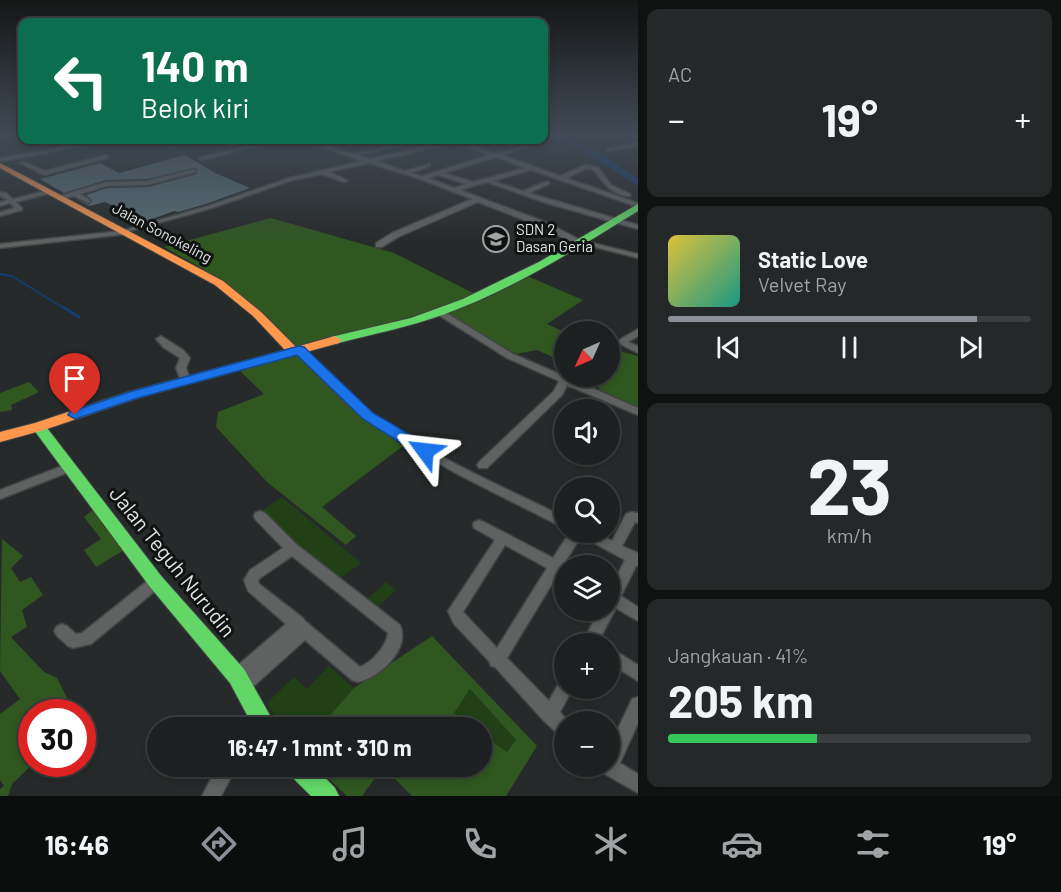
<!DOCTYPE html>
<html lang="id">
<head>
<meta charset="utf-8">
<style>
	:root { --surface:#1d2020; --page:#252829; --text:#f1f3f6; --muted:#a0a3a5; --line:#3b3e3e; --accent:#8c9099 }
	body { margin:0; font-family:Barlow,sans-serif; background:var(--page); color:var(--text); height:100vh; display:flex; flex-direction:column; font-size:22px; white-space:nowrap }
	* { box-sizing:border-box; margin:0 }
	p { font-size:20px; color:var(--muted) }
	.icon { flex:none; width:33px; height:33px; fill:none; stroke:currentColor; stroke-width:2; stroke-linecap:round; stroke-linejoin:round }
	.map { position:relative; flex:1; overflow:hidden }
	.drawer { display:flex; flex-direction:column; gap:9px; padding:9px; background:#101212; width:423px }
	.drawer>* { flex:none }
	.guide { position:absolute; left:18px; top:18px; width:530px; height:126px; border-radius:12px; box-shadow:0 3px 9px #0003,0 0 0 2px var(--line); background:#0b6e4f; color:#fff; overflow:hidden }
	.needle { width:39px; rotate:225deg }
	.tools { position:absolute; left:554px; top:321px; display:grid; gap:12px }
	.tools a { display:grid; place-items:center; width:66px; height:66px; border-radius:50%; background:var(--surface); box-shadow:0 3px 9px #0003,0 0 0 2px var(--line); font-size:30px }
	.speed { position:absolute; left:18px; top:699px; display:flex; gap:12px; font-size:30px; font-weight:700; text-align:center }
	.speed>* { display:grid; place-content:center; width:78px; height:78px; border-radius:50%; background:var(--surface); box-shadow:0 3px 9px #0003,0 0 0 2px var(--line); line-height:1 }
	.speed .limit { border:9px solid #d22; background:#fff; color:#111 }
	.pin { position:absolute; display:grid; place-items:center; width:51px; height:51px; color:#fff; margin:-62px -26px; border-radius:50% 50% 50% 0; rotate:-45deg; box-shadow:0 0 6px #0007 }
	.pin .icon { rotate:45deg }
	.me { position:absolute; width:66px; margin:-33px; rotate:300deg; stroke-linejoin:round; filter:drop-shadow(0 0 4px #0008) }
	.turn { display:flex; align-items:center; gap:21px; height:126px; padding:0 24px; font-size:27px }
	.turn .icon { width:78px; height:78px; stroke-width:2.5 }
	.turn b { display:block; font-size:42px; line-height:51px }
	.big { font-size:45px; font-weight:700; line-height:1.1 }
	.drawer .tile { flex:1; display:flex; flex-direction:column; justify-content:center; gap:9px; min-width:0; padding:0 21px; border-radius:12px; background:var(--page) }
	.drawer .dial { align-items:center; gap:0 }
	.dial b { font-size:78px; line-height:1 }
	.song { display:flex; align-items:center; gap:18px }
	.cover { width:72px; height:72px; border-radius:9px; background:linear-gradient(135deg,hsl(50 70% 55%),hsl(170 70% 35%)) }
	.played { height:6px; border-radius:3px; background:linear-gradient(90deg,var(--accent) 85%,var(--line) 85%) }
	.keys { display:flex; justify-content:space-around; direction:ltr }
	.heat { display:flex; justify-content:space-between; align-items:center; font-size:33px; direction:ltr }
	.charge { height:9px; border-radius:4px; background:linear-gradient(90deg,#34c759 41%,var(--line) 0) }
	.trip { position:absolute; left:147px; top:717px; width:345px; height:60px; border-radius:30px; background:var(--surface); box-shadow:0 3px 9px #0003,0 0 0 2px var(--line); font-weight:700; line-height:60px; text-align:center }
	.tab-bar { display:flex; height:96px; justify-content:space-around; align-items:center; background:#0c0d0d; color:var(--muted) }
	.tab-bar .icon { width:42px; height:42px }
	.tab-bar .selected { color:var(--accent) }
	.tab-bar b { font-size:27px; color:var(--text) }
	main { display:flex; flex:1; min-height:0 }
	.map>svg:first-child { display:block }
	.green { fill:#214015 }
	.forest { fill:#305720 }
	.lines { fill:none; stroke-linecap:round; stroke-linejoin:round }
	.stream-far2 { stroke:#153d70; stroke-width:1.5 }
	.stream-far1 { stroke:#153d70; stroke-width:2 }
	.stream { stroke:#153d70; stroke-width:3 }
	.river { fill:#153d70; fill-rule:evenodd }
	.building { fill:#596d75 }
	.street-casing { stroke:#424545; stroke-width:3 }
	.fast-casing { stroke:#424545; stroke-width:2 }
	.slow-casing { stroke:#424545; stroke-width:2 }
	.street { fill:#606262; fill-rule:evenodd }
	.fast { fill:#63d668; fill-rule:evenodd }
	.slow { fill:#ff974d; fill-rule:evenodd }
	.route { fill:#1a73e8; stroke:#114b97; stroke-width:1.5 }
	.labels { text-anchor:middle; stroke-width:6; stroke-linejoin:round; paint-order:stroke }
	.far-poi-label { font-size:15px; fill:#e2e5e5; stroke:#111313; text-anchor:start }
	.far-street-label { font-size:15px; fill:#e2e5e5; stroke:#111313 }
	.near-street-label { font-size:21px; fill:#e2e5e5; stroke:#111313 }
</style>
</head>
<body>
<main>
<div class="map">
<svg width="638" height="796" viewBox="0 0 638 796">
	<rect width="100%" height="100%" fill="#272a2a"/>
	<path class="green" d="M282 497 361 563 339 579 297 546 261 511Z
		M386 582 396 590 375 609 365 601Z
		M329 666 354 688 321 727H281L267 703 294 677 307 689Z
		M470 689 516 740 507 752 482 734V728L473 727 454 713Z"/>
	<path class="forest" d="M271 218 394 253 485 299 525 275 583 300 547 324 564 332V362L537 350 516 354 438 310 359 333 296 347 224 281 164 247Z
		M609 348 638 356V407L600 392 596 377 609 376Z
		M297 355 360 416 403 446 322 507 356 536 346 545 267 482 216 427 218 412 264 394 239 370Z
		M29 382 39 392 11 405 12 410 0 412V393Z
		M95 508 124 550 96 567 84 550 101 539 84 517Z
		M2 539 23 556 11 568 20 582 31 577 43 595 22 610 27 627 11 637 44 672 57 678 74 712H32L33 764 12 784 8 796H0V789L4 786 0 780V714L20 699 0 671Z
		M432 636 537 746 506 796H412L383 767 362 796H347L327 777 335 767 482 766V734L507 752 516 740 470 689 454 713 473 727H320L354 688Z"/>
	<g class="lines">
		<path class="stream-far2" d="M153 140 185 154"/>
		<path class="stream-far1" d="M0 274 12 276 65 309"/>
		<path class="stream" d="M63 307 79 317"/>
		<path class="river" d="M543 134C578 134 610 160 638 179V186L582 150Z"/>
	</g>
	<path class="building" d="M185 155 215 173 250 188 206 204 178 212 174 211 147 221 105 202 89 206 74 198 89 205 92 200 86 195 107 188 148 187 197 174V168L147 179 106 180 64 193 40 179 100 163 119 173Z"/>
	<g class="lines">
		<defs>
			<path id="street" d="M103 140H112L0 162V158Z
				M272 140H280L202 160 199 158Z
				M303 140H309L354 154 418 140H427L358 155 370 159 450 140H457L467 143 490 140V141L472 145 496 154 529 145V147L502 155 560 176 585 165 598 167 611 185 630 194V196C612 196 604 183 594 170L586 169 566 178 638 203V207L531 170 493 181 523 191 545 182H549V184L529 193 638 225V229L546 203 487 182 460 190 548 223 580 240 638 254V258L583 244 577 245 542 227 478 202 398 237 382 247H376V243L392 233 472 199 420 179 369 163 329 172 347 180V182H343L322 174 293 180 212 208 130 231 127 234 0 248V244L121 231 208 206 289 178 363 161 303 141ZM455 143 490 155 422 176 411 173 430 166V164L405 171 376 161ZM496 157 525 168 473 182 444 173ZM438 175 466 184 454 188 428 178Z
				M638 142V146L609 151 606 149Z
				M106 155 108 156V158L44 175 20 163 25 162 45 171Z
				M194 169 196 170V172L147 185 107 186 80 194 90 200V202L88 203 74 196 59 200 56 198 72 192 107 182 147 181Z
				M49 190 51 191V193L16 202 22 208V210L0 216V212L15 208 10 203 0 206V202L7 200 0 196V192L6 193 13 199Z
				M440 309 513 354 638 408V415L567 385 562 395 487 468H479L477 465 479 462 554 391 559 381 507 358 437 314V310Z
				M638 329V336L628 342 638 346V353L616 342Z
				M161 336 183 350 190 358 186 368 191 381 190 383 186 384 181 381 176 368 180 358 163 347 156 339Z
				M299 347 302 348C326 370 347 395 373 414 432 457 500 485 564 517V528L461 476 389 435 347 404 296 352 294 350 296 348Z
				M70 463 74 464 76 467 74 470 0 499V490Z
				M260 511 265 513 297 545 400 625C411 649 379 678 358 682L352 680 305 640 248 691 242 694 236 691 234 686 235 683 231 681 229 676 231 671 286 624 248 591 244 580 250 570 283 548 255 519 254 516 255 513ZM292 556 388 633C386 647 372 662 360 667L305 621 303 618 259 584 258 581 260 578Z
				M631 512 638 513V523L635 522 622 546 638 553V566H636L621 596 638 607V621L616 608 597 644H582L599 610H609V591L625 560 581 536 507 658 549 701 559 683 564 681V688H573L560 712 569 722H564V736L558 734 544 721 495 667 491 666 489 661 454 624 448 611 495 540 474 528 473 525 474 522 479 520 484 522 553 558 570 532H596L612 541 626 514ZM505 545 547 568 497 648 463 612Z
				M156 576 161 578 163 582 161 586 91 644 73 648 68 646 57 636 54 631 57 626 62 624 67 626 76 634 82 633 151 578Z
				M609 647 638 665V681L609 663Z
				M638 697V723L620 763 638 774V793L603 773 599 766H609V748L632 699Z
				M218 766H237L221 796H202Z"/>
			<path id="fast" d="M638 204V211C576 249 514 289 445 314 410 327 372 334 335 344L329 340 331 337 411 318 463 299 539 262Z
				M39 422 44 424 162 577 244 669 277 728H254L230 683 150 587 34 430 32 427Z
				M286 766H314L335 788 339 796H311L289 774Z"/>
			<path id="slow" d="M0 163 223 281 261 312 296 347 335 336 341 340 339 343 138 398 44 430 0 442V432L35 423 128 392 285 350 253 316 215 285 0 168Z"/>
		</defs>
		<use href="#street" class="street-casing"/>
		<use href="#fast" class="fast-casing"/>
		<use href="#slow" class="slow-casing"/>
		<use href="#street" class="street"/>
		<use href="#fast" class="fast"/>
		<use href="#slow" class="slow"/>
	</g>
	<linearGradient id="sky" x2="0" y2="1"><stop stop-color="#151717"/><stop offset="0.55" stop-color="#414a55"/><stop offset="1" stop-color="#414a55" stop-opacity="0"/></linearGradient>
	<rect width="638" height="245" fill="url(#sky)"/>
	<path class="route" d="M299 346 304 347 373 413 431 447 433 451 431 455H420L363 419 297 355 138 398 75 419 68 415 70 412 129 392Z"/>
	<defs>
		<symbol id="school-ring" viewBox="-11 -11 22 22"><circle r="9.5" fill="#111313" stroke="#a1a4a4" stroke-width="1.5"/><path d="M0-5L7-2L0 1L-7-2ZM-4 1L0 2.5L4 1V4Q0 6-4 4Z" fill="#a1a4a4"/></symbol>
	</defs>
	<g fill-rule="evenodd">
		<use href="#school-ring" x="481" y="224" width="30" height="30"/>
	</g>
	<g class="labels">
		<g class="far-poi-label">
			<text x="516" y="235">SDN 2<tspan x="516" dy="17">Dasan Geria</tspan></text>
		</g>
		<g class="far-street-label">
			<text transform="translate(162 233) rotate(28)" y="5">Jalan Sonokeling</text>
		</g>
		<g class="near-street-label">
			<text transform="translate(172 562) rotate(51)" y="7">Jalan Teguh Nurudin</text>
		</g>
	</g>
</svg>
<div class="tools">
<a><svg class="needle" viewBox="-14 -14 28 28"><path d="M0-13l5 13h-10z" fill="#e53935"/><path d="M0 13l5-13h-10z" fill="#a0a3a5"/></svg></a>
<a><svg class="icon" aria-label="sound" viewBox="0 0 24 24"><path d="M4 9h4l5-4v14l-5-4H4zM17 9q2 3 0 6"/></svg></a>
<a><svg class="icon" aria-label="search" viewBox="0 0 24 24"><circle cx="10" cy="10" r="6"/><path d="M15 15l6 6"/></svg></a>
<a><svg class="icon" aria-label="layers" viewBox="0 0 24 24"><path d="M12 4l9 5-9 5-9-5zM3 14l9 5 9-5"/></svg></a>
<a>+</a>
<a>−</a>
</div>
<div class="speed"><div class="limit">30</div></div>
<div class="pin" style="left:75px;top:415px;background:#d93025"><svg class="icon" aria-label="arrive" viewBox="0 0 24 24"><path d="M6 21V4h12l-3 4 3 4H6"/></svg></div>
<svg class="me" style="left:425px;top:451px" viewBox="-20 -20 40 40"><path d="M0-17L14 15 0 8-14 15z" fill="#1a73e8" stroke="#fff" stroke-width="4"/></svg>
<div class="trip">16:47 · 1 mnt · 310 m</div>
<div class="guide">
<div class="turn"><svg class="icon" aria-label="left" viewBox="0 0 24 24"><path d="M17 20v-9H6M10 6l-5 5 5 5"/></svg><div><b>140 m</b>Belok kiri</div></div>
</div>
</div>
<section class="drawer">
<div class="tile"><p>AC</p>
<div class="heat"><a>−</a><b class="big">19°</b><a>+</a></div>
</div>
<div class="tile">
<div class="song"><i class="cover"></i><div><b>Static Love</b><p>Velvet Ray</p></div></div>
<div class="played"></div>
<div class="keys"><svg class="icon" aria-label="previous" viewBox="0 0 24 24"><path d="M18 5L8 12l10 7zM5 5v14"/></svg><svg class="icon" aria-label="pause" viewBox="0 0 24 24"><path d="M8 5v14M16 5v14"/></svg><svg class="icon" aria-label="next" viewBox="0 0 24 24"><path d="M6 5l10 7-10 7zM19 5v14"/></svg></div>
</div>
<div class="tile dial"><b>23</b><p>km/h</p></div>
<div class="tile"><p>Jangkauan · 41%</p><b class="big">205 km</b><div class="charge"></div></div>
</section>
</main>
<nav class="tab-bar">
<b>16:46</b>
<svg class="icon selected" aria-label="directions" viewBox="0 0 24 24"><path d="M12 3l9 9-9 9-9-9zM9 14v-3h6M13 9l2 2-2 2"/></svg>
<svg class="icon" aria-label="music" viewBox="0 0 24 24"><path d="M9 18V5l10-2v13"/><circle cx="6" cy="18" r="3"/><circle cx="16" cy="16" r="3"/></svg>
<svg class="icon" aria-label="phone" viewBox="0 0 24 24"><path d="M5 4h4l2 5-3 2q2 4 5 5l2-3 5 2v4C11 20 4 13 5 4z"/></svg>
<svg class="icon" aria-label="climate" viewBox="0 0 24 24"><path d="M12 3v18M4 7l16 10M4 17L20 7"/></svg>
<svg class="icon" aria-label="car" viewBox="0 0 24 24"><path d="M5 17H2v-5l4-1 3-4h7l3 4 3 1v5h-3M9 17h6M6 11h13"/><circle cx="7" cy="17" r="2"/><circle cx="17" cy="17" r="2"/></svg>
<svg class="icon" aria-label="filters" viewBox="0 0 24 24"><path d="M4 7h16M4 17h16"/><circle cx="9" cy="7" r="2"/><circle cx="15" cy="17" r="2"/></svg>
<b>19°</b>
</nav>
</body>
</html>
